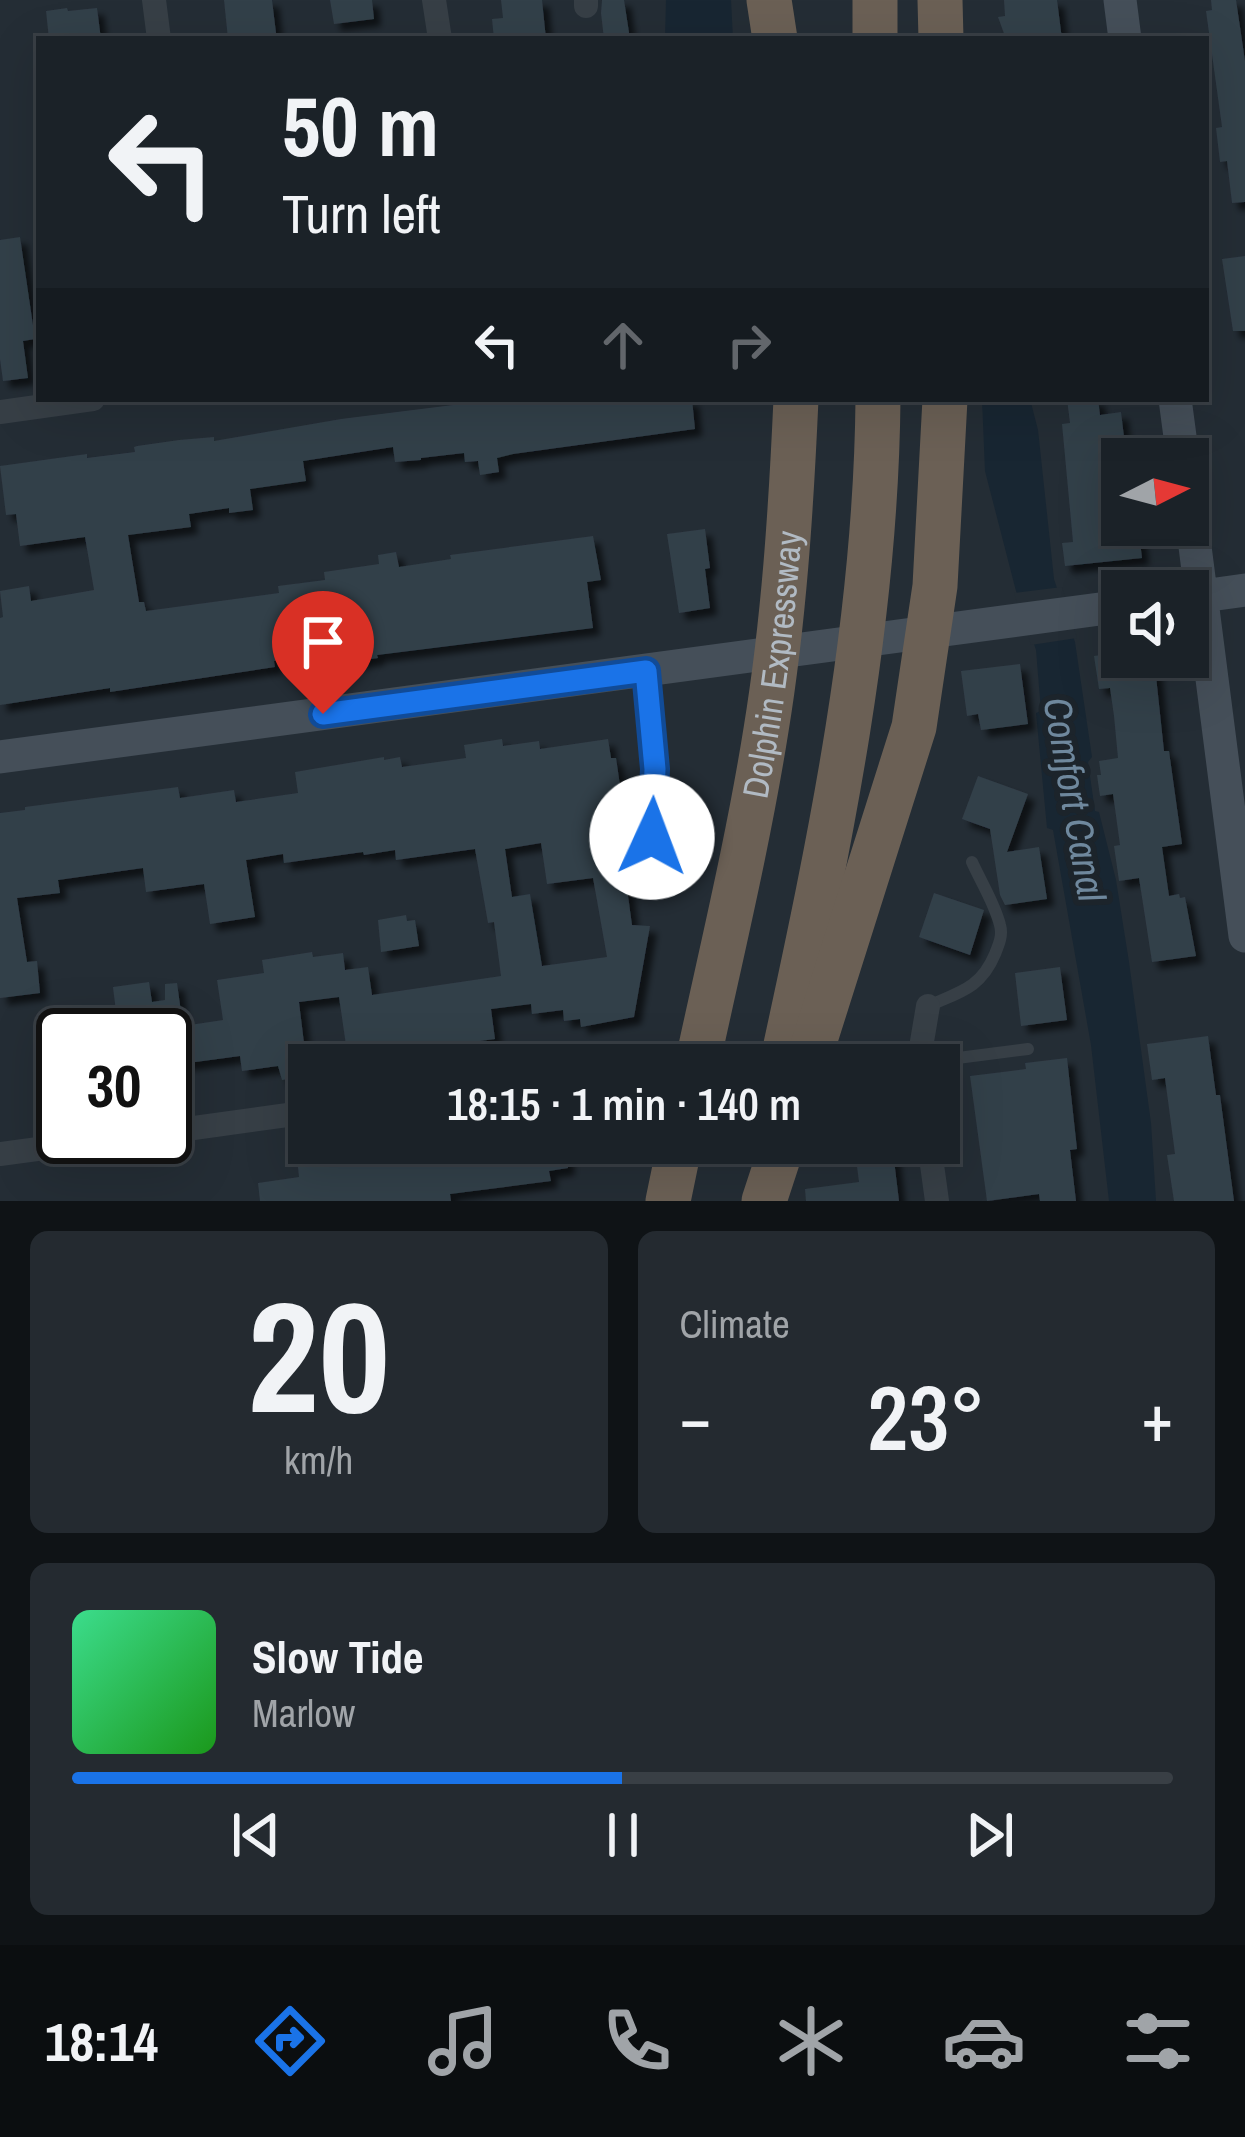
<!DOCTYPE html>
<html lang="en">
<head>
<meta charset="utf-8">
<style>
	:root { --surface:#1b2228; --page:#242a30; --text:#f1f3f6; --muted:#a0a4a8; --line:#393f45; --accent:#1a73e8 }
	body { margin:0; font-family:"Archivo Narrow",sans-serif; background:var(--page); color:var(--text); height:100vh; display:flex; flex-direction:column; font-size:45px; white-space:nowrap }
	* { box-sizing:border-box; margin:0 }
	p { font-size:39px; color:var(--muted) }
	.icon { flex:none; width:66px; height:66px; fill:none; stroke:currentColor; stroke-width:2; stroke-linecap:round; stroke-linejoin:round }
	.map { position:relative; height:1201px; overflow:hidden }
	.details { display:flex; flex-direction:column; gap:30px; padding:30px; background:#0f1316; flex:1 }
	.details>* { flex:none }
	.hud { position:absolute; left:36px; top:36px; width:1173px; height:366px; border-radius:0px; box-shadow:0 12px 48px #0002,0 0 0 3px var(--line); background:#1b2228; color:var(--text); overflow:hidden }
	.needle { width:78px; rotate:84deg }
	.tools { position:absolute; left:1101px; top:438px; display:grid; gap:24px }
	.tools a { display:grid; place-items:center; width:108px; height:108px; border-radius:0px; background:var(--surface); box-shadow:0 12px 48px #0002,0 0 0 3px var(--line); font-size:60px }
	.speed { position:absolute; left:36px; top:1008px; display:flex; gap:24px; font-size:60px; font-weight:700; text-align:center }
	.speed>* { display:grid; place-content:center; width:156px; height:156px; border-radius:50%; background:var(--surface); box-shadow:0 12px 48px #0002,0 0 0 3px var(--line); line-height:1 }
	.speed .limit { border:6px solid #111; border-radius:18px; background:#fff; color:#111 }
	.pin { position:absolute; display:grid; place-items:center; width:102px; height:102px; color:#fff; margin:-123px -51px; border-radius:50% 50% 50% 0; rotate:-45deg; box-shadow:0 0 12px #0007 }
	.pin .icon { rotate:45deg }
	.me { position:absolute; width:132px; margin:-66px; rotate:2deg; stroke-linejoin:round; filter:drop-shadow(0 0 9px #0008) }
	.turn { display:flex; align-items:center; gap:42px; height:252px; padding:0 48px; font-size:54px }
	.turn .icon { width:156px; height:156px; stroke-width:2.5 }
	.turn b { display:block; font-size:84px; line-height:102px }
	.lanes { display:flex; align-items:center; height:114px; padding:0 48px; background:#0003; justify-content:center; gap:60px; direction:ltr }
	.lanes .off { opacity:.35 }
	.big { font-size:90px; font-weight:600; line-height:1.1 }
	.details .tile { flex:1; display:flex; flex-direction:column; justify-content:center; gap:18px; min-width:0; padding:0 42px; border-radius:18px; background:var(--page) }
	.details .dial { align-items:center; gap:0 }
	.dial b { font-size:156px; line-height:1 }
	.song { display:flex; align-items:center; gap:36px }
	.cover { width:144px; height:144px; border-radius:18px; background:linear-gradient(135deg,hsl(150 70% 55%),hsl(120 70% 35%)) }
	.played { height:12px; border-radius:6px; background:linear-gradient(90deg,var(--accent) 50%,var(--line) 50%) }
	.keys { display:flex; justify-content:space-around; direction:ltr }
	.heat { display:flex; justify-content:space-between; align-items:center; font-size:66px; direction:ltr }
	.details .tiles { flex:1; display:grid; gap:30px; grid-template-columns:1fr 1fr }
	.tile:last-child { grid-column:span 2 }
	.trip { position:absolute; left:288px; top:1044px; width:672px; height:120px; border-radius:0px; background:var(--surface); box-shadow:0 12px 48px #0002,0 0 0 3px var(--line); font-weight:600; line-height:120px; text-align:center }
	.tab-bar { display:flex; height:192px; justify-content:space-around; align-items:center; background:#0b0e10; color:var(--muted) }
	.tab-bar .icon { width:84px; height:84px }
	.tab-bar .selected { color:var(--accent) }
	.tab-bar b { font-size:54px; color:var(--text) }
	.map>svg:first-child { display:block }
	.water { fill:#182632 }
	.pier { fill:#242d35 }
	.building { fill:#333f49; fill-rule:evenodd; filter:url(#shadow) }
	.lines { fill:none; stroke-linecap:round; stroke-linejoin:round }
	.lane { stroke:#373f46; stroke-width:12 }
	.street { stroke:#373f46; stroke-width:24 }
	.secondary { stroke:#454f59; stroke-width:33 }
	.highway { stroke:#6b6055; stroke-width:45 }
	.route-casing { stroke:#114b97; stroke-width:30 }
	.route { stroke:#1a73e8; stroke-width:21 }
	.labels { text-anchor:middle; stroke-width:12; stroke-linejoin:round; paint-order:stroke }
	.street-label { font-size:36px; fill:#b1bac3; stroke:#1c242b }
	.water-label { font-size:39px; font-style:italic; fill:#6f889d; stroke:#1c242b }
</style>
</head>
<body>
<div class="map">
<svg width="1245" height="1201" viewBox="0 0 1245 1201">
	<defs>
		<filter id="shadow"><feDropShadow dx="7" dy="7" stdDeviation="3" flood-color="#0009"/></filter>
	</defs>
	<rect width="100%" height="100%" fill="#242d35"/>
	<path class="water" d="M666 0H731L733 39H665Z
		M982 399H1030L1038 430 1054 579 1075 642 1092 757 1088 762 1095 811 1099 812 1116 880 1129 962 1151 1123 1156 1201H1109L1091 1045 1053 830 1047 828 1036 713 1041 711 1036 650 1016 591 985 471Z"/>
	<path class="pier" d="M1062 587 1077 638 1031 645 1014 593Z"/>
	<path class="building" d="M224 0H272L276 33 228 39Z
		M330 0H372L374 19 334 24Z
		M501 0H542L546 39H494L492 19 503 18Z
		M602 0H624L630 39H604L601 13Z
		M1004 0H1057L1062 39H1006L998 17 1005 16Z
		M1211 0H1236L1245 61V202L1232 203 1227 161 1220 162 1216 128 1222 127 1206 11 1212 10Z
		M67 8 68 11 97 8 101 39H49L46 11Z
		M20 237 35 339 23 341 28 378 3 381 0 359V240Z
		M1245 256V331H1233L1222 259Z
		M501 399H692L695 429 513 454 497 458 499 472 480 475 478 461 465 462 464 453 421 458V460L395 462 393 447 303 461 306 481 250 489 253 510 229 513V508L189 514 191 527 128 535 139 602H144L146 611 279 593 278 586 325 580 324 572 379 564 378 555 396 552 399 567 451 559 450 555 593 536 601 580 587 582 593 628 377 655 378 658 337 664 336 652 274 661 275 667 156 685 110 692V688L0 705V618L3 617 0 591 29 586 31 601 94 590 85 537 20 546 16 514 6 515 0 466 87 454V458L135 452 134 447 137 446 179 440 214 437V441L341 419Z
		M1067 399H1098L1100 415 1121 412 1125 445 1122 446V525H1138L1142 558 1065 566 1062 543 1073 542 1062 424 1070 423Z
		M705 529 710 568 705 569 710 608 679 613 667 534Z
		M1122 652V657H1154L1164 751H1169L1182 844 1162 847 1169 896 1179 894 1180 898 1185 897 1196 956 1152 962 1139 878 1119 881 1114 846 1120 845 1113 794 1100 796 1097 775H1101L1099 761 1118 758 1114 716 1110 688 1099 689 1094 656Z
		M1020 664 1028 724 981 730 978 714 967 716 961 671Z
		M502 739 503 746 539 741 540 749 608 739 611 758H616L621 792H615L617 814 632 925 650 926 634 1017 581 1027 580 1019 564 1021 563 1010 532 1014 531 1004 491 1009 495 1039 348 1059 339 997 299 1002 308 1076 282 1080 278 1066 242 1071 240 1056 166 1066 165 1035H39L38 1023 116 1012 113 987 149 982 152 1002 165 1000V984L177 983 183 1026 223 1020 217 980 264 973 262 960 312 952 313 957 343 953 345 970 368 967 372 995 501 976 494 922 488 923 475 849 396 860 395 850 364 855 363 852 284 863 283 854 246 860 255 917 210 924 204 884 146 892 143 868 58 880 60 893 17 898 27 962 37 961 40 993 0 998V813L25 810V807L178 787 180 798 234 790 236 802 298 793 295 772 384 757V760L400 757 402 767 466 758 464 745ZM541 843 547 884 593 878 607 957 542 966 530 894 512 897 505 849Z
		M978 776 1028 794 1007 852 1039 847 1047 899 1005 905 1000 895 990 829 962 819Z
		M934 893 984 910 970 955 919 937Z
		M406 915 407 921 415 920 419 946 381 952 378 920Z
		M1060 967 1067 1020 1021 1026 1015 973Z
		M1208 1036 1216 1095H1220L1234 1201H1174L1167 1155 1175 1154 1165 1078 1152 1080 1147 1044Z
		M1067 1058 1077 1149 1070 1150 1076 1201H1040L1039 1194 987 1201 970 1076 1026 1069 1025 1063Z
		M504 1143H565L568 1168 549 1171 551 1181 450 1194 451 1201H260L258 1183 299 1177 298 1167 382 1157V1159L399 1158Z
		M854 1143H892L899 1201H806L805 1189 859 1182Z"/>
	<g class="lines">
		<path class="lane" d="M928 1006C960 992 981 988 995 954 999 944 1003 935 1000 925 995 904 981 882 972 862
			M919 1063 1028 1049"/>
		<path class="street" d="M154 0 159 39
			M434 0 440 39
			M586 0V6
			M0 412 93 399
			M646 671 655 769 653 837
			M918 1065 928 1006
			M165 1132 309 1112
			M929 1143 937 1201
			M0 1154 126 1137"/>
		<path class="secondary" d="M1120 0 1125 39
			M1175 399 1183 459
			M1188 492 1245 936
			M1188 598 1245 590
			M0 757 1122 606"/>
		<g class="highway">
			<path d="M769 0 775 39"/>
			<path d="M875 0V39"/>
			<path d="M940 0 941 39"/>
			<path d="M784 1054C831 838 876 622 878 399"/>
			<path id="s1" d="M697 1065C721 954 748 843 766 730 784 620 791 510 796 399"/>
			<path d="M807 1065 914 727 935 586 945 399"/>
			<path d="M668 1201 680 1143"/>
			<path d="M764 1201 783 1143"/>
		</g>
	</g>
	<g class="lines">
		<defs>
			<path id="route" d="M323 714 646 671 655 769 652 837"/>
		</defs>
		<use href="#route" class="route-casing"/>
		<use href="#route" class="route"/>
	</g>
	<g class="labels">
		<g class="street-label">
			<text dy="13" stroke="none"><textPath href="#s1" startOffset="408">Dolphin Expressway</textPath></text>
		</g>
		<g class="water-label">
			<text transform="translate(1075 799) rotate(80)" y="14">Comfort Canal</text>
		</g>
	</g>
</svg>
<div class="tools">
<a><svg class="needle" viewBox="-14 -14 28 28"><path d="M0-13l5 13h-10z" fill="#e53935"/><path d="M0 13l5-13h-10z" fill="#a0a4a8"/></svg></a>
<a><svg class="icon" aria-label="sound" viewBox="0 0 24 24"><path d="M4 9h4l5-4v14l-5-4H4zM17 9q2 3 0 6"/></svg></a>
</div>
<div class="speed"><div class="limit">30</div></div>
<div class="pin" style="left:323px;top:714px;background:#d93025"><svg class="icon" aria-label="arrive" viewBox="0 0 24 24"><path d="M6 21V4h12l-3 4 3 4H6"/></svg></div>
<svg class="me" style="left:652px;top:837px" viewBox="-20 -20 40 40"><circle r="19" fill="#fff"/><path d="M0-13L10 11 0 6-10 11z" fill="#1a73e8"/></svg>
<div class="trip">18:15 · 1 min · 140 m</div>
<div class="hud">
<div class="turn"><svg class="icon" aria-label="left" viewBox="0 0 24 24"><path d="M17 20v-9H6M10 6l-5 5 5 5"/></svg><div><b>50 m</b>Turn left</div></div>
<div class="lanes"><svg class="icon" aria-label="left" viewBox="0 0 24 24"><path d="M17 20v-9H6M10 6l-5 5 5 5"/></svg><svg class="icon off" aria-label="ahead" viewBox="0 0 24 24"><path d="M12 20V5M6 11l6-6 6 6"/></svg><svg class="icon off" aria-label="right" viewBox="0 0 24 24"><path d="M7 20v-9h11M14 6l5 5-5 5"/></svg></div>
</div>
</div>
<section class="details">
<div class="tiles">
<div class="tile dial"><b>20</b><p>km/h</p></div>
<div class="tile"><p>Climate</p>
<div class="heat"><a>−</a><b class="big">23°</b><a>+</a></div>
</div>
<div class="tile">
<div class="song"><i class="cover"></i><div><b>Slow Tide</b><p>Marlow</p></div></div>
<div class="played"></div>
<div class="keys"><svg class="icon" aria-label="previous" viewBox="0 0 24 24"><path d="M18 5L8 12l10 7zM5 5v14"/></svg><svg class="icon" aria-label="pause" viewBox="0 0 24 24"><path d="M8 5v14M16 5v14"/></svg><svg class="icon" aria-label="next" viewBox="0 0 24 24"><path d="M6 5l10 7-10 7zM19 5v14"/></svg></div>
</div>
</div>
</section>
<nav class="tab-bar">
<b>18:14</b>
<svg class="icon selected" aria-label="directions" viewBox="0 0 24 24"><path d="M12 3l9 9-9 9-9-9zM9 14v-3h6M13 9l2 2-2 2"/></svg>
<svg class="icon" aria-label="music" viewBox="0 0 24 24"><path d="M9 18V5l10-2v13"/><circle cx="6" cy="18" r="3"/><circle cx="16" cy="16" r="3"/></svg>
<svg class="icon" aria-label="phone" viewBox="0 0 24 24"><path d="M5 4h4l2 5-3 2q2 4 5 5l2-3 5 2v4C11 20 4 13 5 4z"/></svg>
<svg class="icon" aria-label="climate" viewBox="0 0 24 24"><path d="M12 3v18M4 7l16 10M4 17L20 7"/></svg>
<svg class="icon" aria-label="car" viewBox="0 0 24 24"><path d="M5 17H2v-5l4-1 3-4h7l3 4 3 1v5h-3M9 17h6M6 11h13"/><circle cx="7" cy="17" r="2"/><circle cx="17" cy="17" r="2"/></svg>
<svg class="icon" aria-label="filters" viewBox="0 0 24 24"><path d="M4 7h16M4 17h16"/><circle cx="9" cy="7" r="2"/><circle cx="15" cy="17" r="2"/></svg>
</nav>
</body>
</html>
